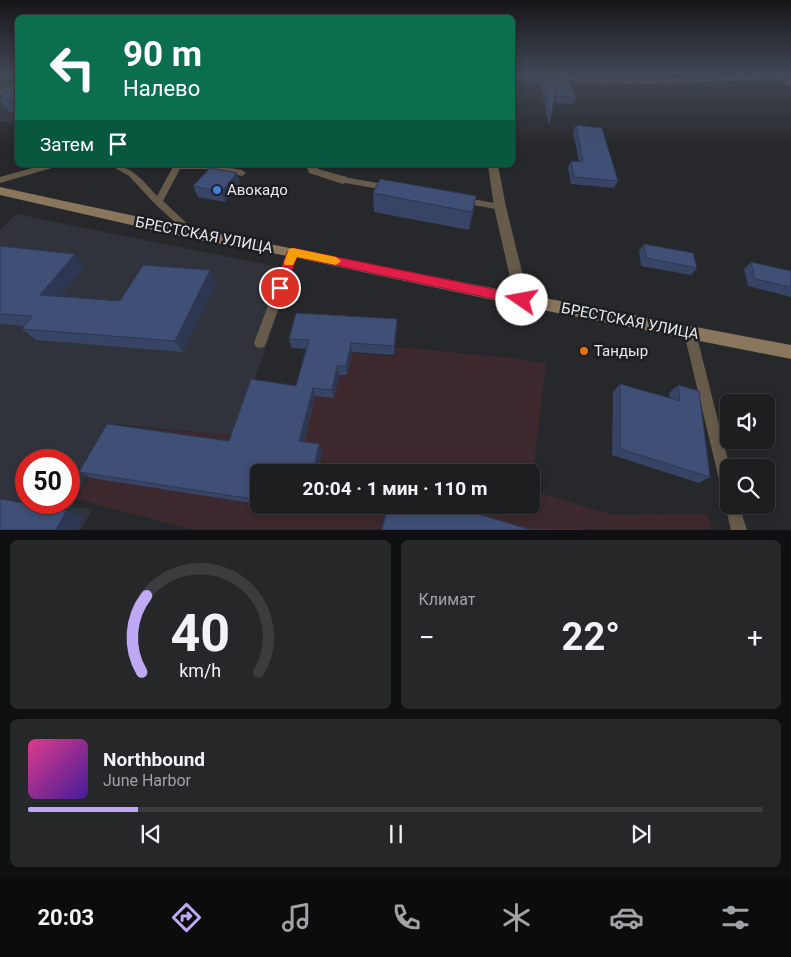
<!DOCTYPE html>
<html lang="ru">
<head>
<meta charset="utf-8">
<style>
	:root { --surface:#1d1e20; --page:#252729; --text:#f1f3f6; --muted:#a0a2a5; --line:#3b3c3e; --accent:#bfa9f4 }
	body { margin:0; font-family:Roboto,sans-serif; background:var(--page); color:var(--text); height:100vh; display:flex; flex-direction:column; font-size:19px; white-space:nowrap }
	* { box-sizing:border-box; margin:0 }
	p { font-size:16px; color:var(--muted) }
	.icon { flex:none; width:28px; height:28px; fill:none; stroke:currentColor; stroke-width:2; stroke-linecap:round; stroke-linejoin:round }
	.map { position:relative; height:530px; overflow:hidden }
	.side { display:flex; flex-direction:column; gap:10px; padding:10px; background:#101012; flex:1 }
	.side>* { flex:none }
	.guide { position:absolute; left:15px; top:15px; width:500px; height:152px; border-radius:8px; box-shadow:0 2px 8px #0003,0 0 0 1px var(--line); background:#0b6e4f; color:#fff; overflow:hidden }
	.buttons { position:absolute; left:720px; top:394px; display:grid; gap:10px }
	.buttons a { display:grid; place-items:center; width:55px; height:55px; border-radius:8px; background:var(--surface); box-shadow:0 2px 8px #0003,0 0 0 1px var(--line); font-size:25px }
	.speed { position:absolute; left:15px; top:449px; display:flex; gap:10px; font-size:25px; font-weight:700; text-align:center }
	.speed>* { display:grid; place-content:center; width:65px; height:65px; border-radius:50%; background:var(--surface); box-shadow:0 2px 8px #0003,0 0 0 1px var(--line); line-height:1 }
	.speed .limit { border:8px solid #d22; background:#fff; color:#111 }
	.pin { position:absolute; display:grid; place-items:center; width:42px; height:42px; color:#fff; margin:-21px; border:2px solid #fff; border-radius:50%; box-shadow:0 1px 5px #0007 }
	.me { position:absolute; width:55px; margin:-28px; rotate:282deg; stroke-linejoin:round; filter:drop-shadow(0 0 4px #0008) }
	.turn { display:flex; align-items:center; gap:18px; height:105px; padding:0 25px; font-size:22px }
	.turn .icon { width:65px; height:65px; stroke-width:2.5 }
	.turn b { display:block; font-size:35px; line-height:42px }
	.then { display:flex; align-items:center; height:48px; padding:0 25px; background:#0003; gap:10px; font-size:19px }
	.big { font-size:38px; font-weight:700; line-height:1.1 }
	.side .card { flex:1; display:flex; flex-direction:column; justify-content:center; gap:8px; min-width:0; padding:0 18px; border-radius:8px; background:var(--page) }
	.side .dial { align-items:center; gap:0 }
	.dial svg { height:130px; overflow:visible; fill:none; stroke:var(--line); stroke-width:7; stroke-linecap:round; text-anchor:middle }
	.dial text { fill:var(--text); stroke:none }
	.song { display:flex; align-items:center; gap:15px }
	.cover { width:60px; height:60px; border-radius:8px; background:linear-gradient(135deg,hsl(330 70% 55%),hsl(260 70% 35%)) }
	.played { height:5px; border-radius:2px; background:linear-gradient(90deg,var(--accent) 15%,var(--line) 15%) }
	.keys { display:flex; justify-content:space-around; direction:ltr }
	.heat { display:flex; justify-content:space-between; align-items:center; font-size:28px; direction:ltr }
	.side .tiles { flex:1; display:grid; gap:10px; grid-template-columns:1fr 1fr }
	.card:last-child { grid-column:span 2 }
	.trip { position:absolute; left:250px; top:464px; width:290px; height:50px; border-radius:8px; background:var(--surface); box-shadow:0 2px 8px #0003,0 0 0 1px var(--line); font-weight:700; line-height:50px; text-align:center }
	.tab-bar { display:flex; height:80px; justify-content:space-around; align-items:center; background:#0c0c0d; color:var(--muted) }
	.tab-bar .icon { width:35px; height:35px }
	.tab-bar .on { color:var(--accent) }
	.tab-bar b { font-size:22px; color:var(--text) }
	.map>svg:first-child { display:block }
	.commercial { fill:#3d292d; fill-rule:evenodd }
	.built { fill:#30333b; fill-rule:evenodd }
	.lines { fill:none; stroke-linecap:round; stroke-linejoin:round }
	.service { fill:#665a4a; fill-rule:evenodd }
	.minor { fill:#665a4a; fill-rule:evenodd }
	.secondary { fill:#89765c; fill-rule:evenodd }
	.wall { fill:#374465 }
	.shaded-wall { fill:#2d3752 }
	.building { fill:#404f75; stroke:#2d3752 }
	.route { fill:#e11d48; stroke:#92132f }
	.slow { fill:#f59e0b }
	.shop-dot { fill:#3f7fe0; stroke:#1d1e21; stroke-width:2 }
	.food-dot { fill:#e8710a; stroke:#1d1e21; stroke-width:2 }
	.labels { text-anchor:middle; stroke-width:5; stroke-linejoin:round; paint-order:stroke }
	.poi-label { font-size:15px; fill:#e8e9ea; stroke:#1d1e21; text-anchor:start }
	.street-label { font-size:15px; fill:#e8e9ea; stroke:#1d1e21 }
</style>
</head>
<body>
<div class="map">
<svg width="791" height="530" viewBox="0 0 791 530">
	<rect width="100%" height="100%" fill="#27282b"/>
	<path class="commercial" d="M396 347 513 358 546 364 531 490 612 515 706 514 712 529H190L77 499 115 425 235 436 301 389 311 350 395 356ZM259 472H531V505H259Z"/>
	<path class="built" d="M0 74H17V124L0 121Z
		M16 214 293 270 235 436 115 424 71 507 92 509 82 529 0 530V230ZM26 460H69V502H26Z"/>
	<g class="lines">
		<path class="service" d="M512 74H539L540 75 537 77H512Z
			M552 74 583 79 650 80 780 75 783 77 780 79 650 84 583 83 552 76Z
			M18 82V87L0 96V91Z
			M43 165H56L55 167 0 183V177Z
			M110 165C132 165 143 181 157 196L174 165H211L242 170 246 173 242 176 209 169H180L163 201 196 232 198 234 193 237 190 236 155 204 129 176Z
			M343 177 390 185 394 188 390 191 340 182V178Z
			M461 197 500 204 504 207 500 210 458 202 457 200Z
			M293 248 298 252 266 343 264 347 260 348 256 347 254 343 288 252Z
			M690 328 694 330 696 333 730 468H729V505H739L747 530H731L725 505 728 499 724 497 722 492 684 333 686 330Z"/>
		<path class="minor" d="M770 74H779L791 80V87Z
			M306 165H316L318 169 347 177 349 180 343 184 309 173Z
			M488 165H498L506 207 529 300 527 304 522 306 517 304 515 300 494 207Z"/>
		<path class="secondary" d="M0 187C263 245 527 295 791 345V359L522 306 293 257 193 239 0 195Z"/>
	</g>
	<path class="wall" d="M0 74H18V78L3 77Z
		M525 74H564L576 97 573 104 556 103 555 97 549 125 540 83H526L524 79Z
		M18 88V112L8 111 0 101V99Z
		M576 125 618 181 614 188 571 184 568 168 571 161 579 162 573 132Z
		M237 173 240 184 225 202 198 197 193 186Z
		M373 193 476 196 473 214 469 230 374 212Z
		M644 244 697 268 691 275 641 266 639 251Z
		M0 246 85 266 60 297 120 301 216 282 183 352 36 340 22 329 25 326 0 324Z
		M751 262 791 271V297L748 286 744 269Z
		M397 319 394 355 352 352 347 375H339L334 398 315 396 304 442 319 444 322 451 318 472H259V502L258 504 91 478 79 472 229 441 296 386 306 349 292 348 289 339Z
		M620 384 670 398 669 393 678 385 710 477 699 483 612 455 613 392Z"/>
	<path class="shaded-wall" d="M237 173 240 184 225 202 221 192Z
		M476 196 473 214 469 230 472 212Z
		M75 254 85 266 52 307 40 295Z
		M210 270 216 282 183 352 175 341Z
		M397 319V328L394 355V346Z
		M351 343 352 352 347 375 346 366Z
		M337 366 339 375 334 398 332 390Z
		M313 388 315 396 302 449 299 441Z
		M319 444 322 451 318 472H313Z
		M262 468 266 472H261Z
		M259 479V502L258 504 252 499Z
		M67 510 84 517 78 530H56Z"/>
	<path class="building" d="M526 74H564L576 97 558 96 556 88 551 118 542 76H527Z
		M18 88V102L0 99 3 97V91H12Z
		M576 125 602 128 618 181 574 177 571 161 583 162Z
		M210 168 237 173 221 192 193 186Z
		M380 179 476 196 472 212 373 193Z
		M644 244 693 253 697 268 646 258Z
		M0 246 75 254 40 295 120 301 143 265 210 270 175 341 22 329 32 316 0 314Z
		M751 262 791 271V287L755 279Z
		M296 313 397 319 394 346 351 343 346 366H337L332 390 313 388 299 441 319 444 313 472H290L262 468 261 472H259V479L252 499 79 472 107 424 229 441 251 379 296 386 309 340 289 339Z
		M620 384 680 401 678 385 699 391 710 477 620 449Z
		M0 499 67 510 56 530H0Z
		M388 505H448L528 529 585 530H382Z"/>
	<linearGradient id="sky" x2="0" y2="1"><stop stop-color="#151618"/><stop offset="0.5" stop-color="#414855"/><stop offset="1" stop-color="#414855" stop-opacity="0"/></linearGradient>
	<rect width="791" height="148" fill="url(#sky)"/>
	<path class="route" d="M293 248 522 295 526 297 528 300 526 303 522 305 297 257 284 292H276L274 288 287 252Z"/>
	<path class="slow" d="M293 248 336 257 341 261 336 265 297 257 293 265H285L284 262 289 249Z"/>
	<circle class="shop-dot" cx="217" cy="190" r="5"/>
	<circle class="food-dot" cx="584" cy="351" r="5"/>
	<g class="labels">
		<g class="poi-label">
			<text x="227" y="195">Авокадо</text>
			<text x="594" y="356">Тандыр</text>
		</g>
		<g class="street-label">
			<text transform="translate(204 235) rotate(11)" y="5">БРЕСТСКАЯ УЛИЦА</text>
			<text transform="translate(630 321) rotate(11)" y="5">БРЕСТСКАЯ УЛИЦА</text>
		</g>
	</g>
</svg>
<div class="buttons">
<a><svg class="icon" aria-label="sound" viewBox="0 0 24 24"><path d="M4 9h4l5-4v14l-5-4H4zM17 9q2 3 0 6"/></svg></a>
<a><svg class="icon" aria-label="search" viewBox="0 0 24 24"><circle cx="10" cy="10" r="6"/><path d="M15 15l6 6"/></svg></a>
</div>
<div class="speed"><div class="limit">50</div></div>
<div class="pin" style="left:280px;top:288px;background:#d93025"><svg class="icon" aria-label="arrive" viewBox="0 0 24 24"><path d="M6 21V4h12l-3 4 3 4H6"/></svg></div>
<svg class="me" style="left:522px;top:300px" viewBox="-20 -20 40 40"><circle r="19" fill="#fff"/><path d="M0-13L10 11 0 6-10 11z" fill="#e11d48"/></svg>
<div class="trip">20:04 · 1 мин · 110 m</div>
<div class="guide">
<div class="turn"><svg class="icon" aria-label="left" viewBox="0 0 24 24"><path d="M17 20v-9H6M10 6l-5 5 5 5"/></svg><div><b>90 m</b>Налево</div></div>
<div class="then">Затем<svg class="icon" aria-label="arrive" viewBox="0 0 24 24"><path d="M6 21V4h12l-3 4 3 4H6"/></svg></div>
</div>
</div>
<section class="side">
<div class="tiles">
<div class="card dial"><svg viewBox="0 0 100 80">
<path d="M14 69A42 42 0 1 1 86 69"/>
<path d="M14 69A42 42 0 0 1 17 22" stroke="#bfa9f4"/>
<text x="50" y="56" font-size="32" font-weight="700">40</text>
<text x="50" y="72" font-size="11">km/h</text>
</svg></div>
<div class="card"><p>Климат</p>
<div class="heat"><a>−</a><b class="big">22°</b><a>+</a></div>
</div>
<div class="card">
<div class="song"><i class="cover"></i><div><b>Northbound</b><p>June Harbor</p></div></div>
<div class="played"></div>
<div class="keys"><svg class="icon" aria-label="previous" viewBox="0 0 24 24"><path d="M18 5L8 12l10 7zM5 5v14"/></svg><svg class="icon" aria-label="pause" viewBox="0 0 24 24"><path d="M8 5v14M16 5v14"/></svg><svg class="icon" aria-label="next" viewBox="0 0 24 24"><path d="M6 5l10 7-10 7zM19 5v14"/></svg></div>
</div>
</div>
</section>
<nav class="tab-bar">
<b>20:03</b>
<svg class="icon on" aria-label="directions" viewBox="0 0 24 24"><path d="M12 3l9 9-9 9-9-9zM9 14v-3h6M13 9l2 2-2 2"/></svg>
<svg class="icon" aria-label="music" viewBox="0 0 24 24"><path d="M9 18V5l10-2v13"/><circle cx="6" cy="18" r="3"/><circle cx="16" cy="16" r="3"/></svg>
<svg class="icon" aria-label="phone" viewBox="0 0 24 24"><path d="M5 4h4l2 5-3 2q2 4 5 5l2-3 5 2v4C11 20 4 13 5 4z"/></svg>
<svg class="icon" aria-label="climate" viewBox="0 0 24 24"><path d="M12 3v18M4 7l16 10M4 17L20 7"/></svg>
<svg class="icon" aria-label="car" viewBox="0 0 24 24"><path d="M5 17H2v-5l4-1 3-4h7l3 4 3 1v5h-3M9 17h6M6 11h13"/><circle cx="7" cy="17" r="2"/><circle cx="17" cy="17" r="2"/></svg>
<svg class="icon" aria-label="filters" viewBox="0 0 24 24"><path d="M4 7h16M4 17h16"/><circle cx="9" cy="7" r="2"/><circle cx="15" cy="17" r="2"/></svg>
</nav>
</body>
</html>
